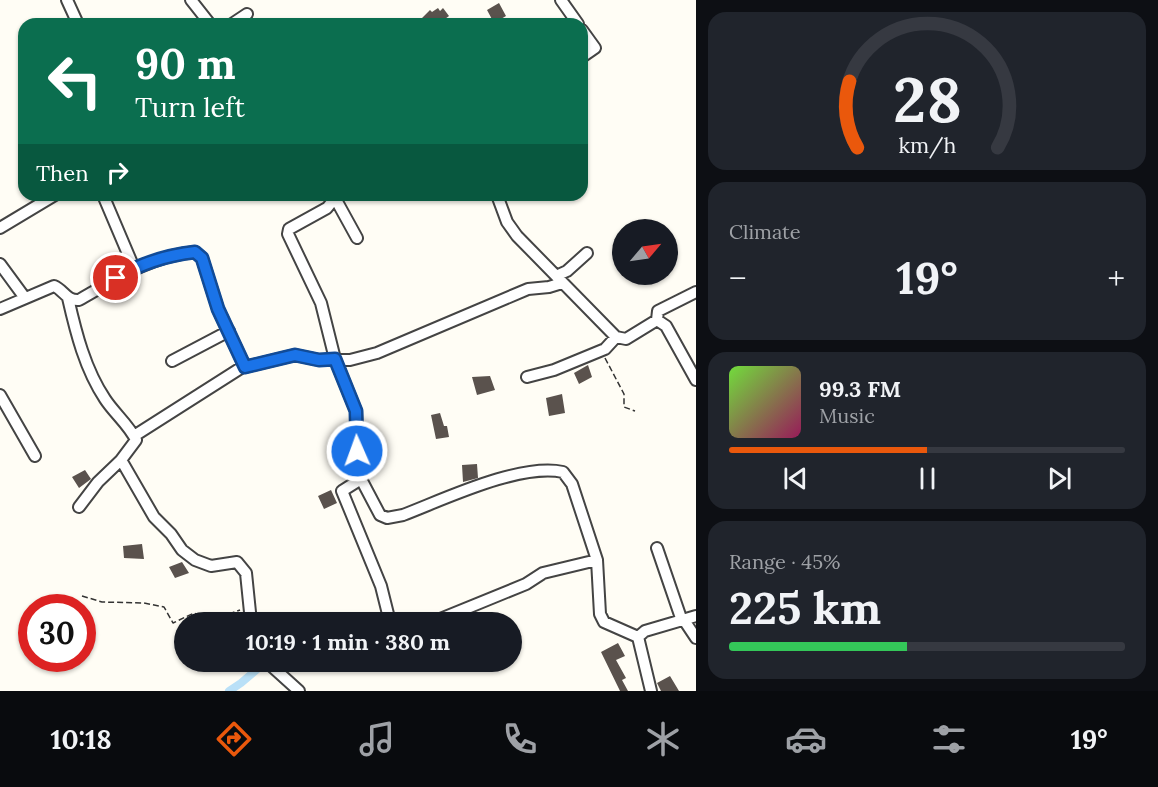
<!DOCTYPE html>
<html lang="en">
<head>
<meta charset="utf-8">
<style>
	:root { --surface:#171b24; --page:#20242c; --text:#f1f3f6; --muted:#9ea1a6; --line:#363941; --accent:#ea580c }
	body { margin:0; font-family:Lora,serif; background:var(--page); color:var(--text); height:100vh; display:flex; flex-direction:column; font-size:22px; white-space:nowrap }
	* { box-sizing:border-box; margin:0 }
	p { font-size:20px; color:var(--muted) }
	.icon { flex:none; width:33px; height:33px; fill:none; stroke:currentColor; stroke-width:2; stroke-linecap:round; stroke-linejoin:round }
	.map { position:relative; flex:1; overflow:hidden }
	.drawer { display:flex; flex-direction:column; gap:12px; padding:12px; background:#0d0f14; width:462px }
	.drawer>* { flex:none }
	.hud { position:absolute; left:18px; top:18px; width:570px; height:183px; border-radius:18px; box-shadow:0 2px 4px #0004; background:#0b6e4f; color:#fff; overflow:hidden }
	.needle { width:39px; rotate:61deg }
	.buttons { position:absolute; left:612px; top:219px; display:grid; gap:12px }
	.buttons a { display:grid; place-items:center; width:66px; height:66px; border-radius:50%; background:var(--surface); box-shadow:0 2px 4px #0004; font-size:30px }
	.speed { position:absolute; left:18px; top:594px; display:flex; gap:12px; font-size:30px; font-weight:700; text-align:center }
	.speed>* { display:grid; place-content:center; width:78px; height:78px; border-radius:50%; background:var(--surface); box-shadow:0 2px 4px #0004; line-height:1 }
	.speed .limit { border:9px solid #d22; background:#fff; color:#111 }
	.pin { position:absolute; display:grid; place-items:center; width:51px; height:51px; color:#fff; margin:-26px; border:3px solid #fff; border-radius:50%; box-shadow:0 2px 6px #0007 }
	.me { position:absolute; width:66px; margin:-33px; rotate:358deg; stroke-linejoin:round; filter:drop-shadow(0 0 4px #0008) }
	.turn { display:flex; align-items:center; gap:21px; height:126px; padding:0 18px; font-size:27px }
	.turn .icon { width:78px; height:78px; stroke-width:2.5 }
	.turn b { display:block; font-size:42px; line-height:51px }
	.then { display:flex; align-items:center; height:57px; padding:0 18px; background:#0003; gap:12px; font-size:22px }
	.big { font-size:45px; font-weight:800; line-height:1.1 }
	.drawer .card { flex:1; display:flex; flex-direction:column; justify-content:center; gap:9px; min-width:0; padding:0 21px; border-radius:18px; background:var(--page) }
	.drawer .dial { align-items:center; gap:0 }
	.dial svg { height:156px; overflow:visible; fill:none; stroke:var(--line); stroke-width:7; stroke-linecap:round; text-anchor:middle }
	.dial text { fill:var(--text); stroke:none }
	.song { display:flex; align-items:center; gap:18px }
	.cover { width:72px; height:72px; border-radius:9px; background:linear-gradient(135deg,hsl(100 70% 55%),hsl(330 70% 35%)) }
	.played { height:6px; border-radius:3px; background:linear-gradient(90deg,var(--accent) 50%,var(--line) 50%) }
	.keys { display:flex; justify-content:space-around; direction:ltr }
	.heat { display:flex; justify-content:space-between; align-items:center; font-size:33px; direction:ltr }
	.charge { height:9px; border-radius:4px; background:linear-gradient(90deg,#34c759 45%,var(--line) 0) }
	.trip { position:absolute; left:174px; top:612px; width:348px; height:60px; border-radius:30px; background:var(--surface); box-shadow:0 2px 4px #0004; font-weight:800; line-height:60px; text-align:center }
	.tab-bar { display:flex; height:96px; justify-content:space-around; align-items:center; background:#090b0e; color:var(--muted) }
	.tab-bar .icon { width:42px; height:42px }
	.tab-bar .selected { color:var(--accent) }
	.tab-bar b { font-size:27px; color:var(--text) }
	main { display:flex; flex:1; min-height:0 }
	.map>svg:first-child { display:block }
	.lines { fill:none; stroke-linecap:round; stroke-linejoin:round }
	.canal { stroke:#b9e0f7; stroke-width:8 }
	.building { fill:#5a524d }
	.minor-casing { stroke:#444; stroke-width:14 }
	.path { stroke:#333; stroke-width:1.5; stroke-dasharray:6 3; stroke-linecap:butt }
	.minor { stroke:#fff; stroke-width:10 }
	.route-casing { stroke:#114b97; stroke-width:15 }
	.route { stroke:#1a73e8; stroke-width:10 }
</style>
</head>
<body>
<main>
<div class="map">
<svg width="696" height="691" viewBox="0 0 696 691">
	<rect width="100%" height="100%" fill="#fffdf5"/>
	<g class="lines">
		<path class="canal" d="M229 691 241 683 262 665 271 666"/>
	</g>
	<path class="building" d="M499 3 506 16 494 23 487 10Z
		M438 8 440 11 443 8 449 16 438 24H416L430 10 432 12Z
		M588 365 592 377 579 384 574 373Z
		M490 376 495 390 477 395 472 377Z
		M562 394 565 413 549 416 546 398Z
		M440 413 444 426H447L449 437 436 439 431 415Z
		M477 464 478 478 463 482 462 465Z
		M85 470 91 479 79 488 72 477Z
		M331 490 337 503 324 509 318 496Z
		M142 544 144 559 124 558 123 546Z
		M182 562 189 573 175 578 169 567Z
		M618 643 625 656 616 660 626 678 622 680 628 691H620L601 652Z
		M670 676 679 691H661L657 683Z"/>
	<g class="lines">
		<defs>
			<path id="minor" d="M67 0 78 24
				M191 0 210 24
				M561 0 578 24
				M232 24 247 14
				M582 30 595 48 582 57
				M103 195 134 268
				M497 195 507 222 517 236 616 337 626 339 657 320 666 326 696 380
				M0 228 55 195
				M357 238 335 198 327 208 289 229 288 234 321 303 335 359 356 411 357 451 361 479 380 515 387 518 403 515C445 499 519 463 563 472L572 484 597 560 600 614 604 622 638 637
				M0 264 25 298
				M556 276 567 271 587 253
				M68 298C76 333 85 369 105 399 114 413 129 425 136 440L121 460 124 465 154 517 171 534 182 550 195 560 211 566 237 562 246 573 251 622
				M0 309 54 286C64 290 66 301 79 300 116 279 151 256 195 252L202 258 218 309 245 367 295 355 319 360H350L377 353 528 289 549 287 562 283
				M657 320 658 311 696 292
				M172 361 229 331
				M527 377 554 370 605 349 616 337
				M0 395 35 456
				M134 436 244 366
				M361 479 342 491 381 586 390 622
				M79 507 98 482 121 460
				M657 548 682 621
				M684 620 696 638
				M433 622 526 584 543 573 597 560
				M267 662 299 691
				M651 691 638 637 645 631 696 616"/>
		</defs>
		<use href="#minor" class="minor-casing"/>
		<path class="path" d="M605 358 624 394V407L635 411
			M82 596 102 602 144 603 164 607 173 623 194 613 213 620 240 610"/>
		<use href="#minor" class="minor"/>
	</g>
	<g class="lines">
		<defs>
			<path id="route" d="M116 278C140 264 167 255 195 252L202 258 218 309 245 367 295 355 319 360 335 359 356 411 357 451"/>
		</defs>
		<use href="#route" class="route-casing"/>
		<use href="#route" class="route"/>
	</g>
</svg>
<div class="buttons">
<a><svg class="needle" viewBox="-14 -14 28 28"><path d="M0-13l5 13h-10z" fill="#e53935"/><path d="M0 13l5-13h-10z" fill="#9ea1a6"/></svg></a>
</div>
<div class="speed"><div class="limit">30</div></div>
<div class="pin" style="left:116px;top:278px;background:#d93025"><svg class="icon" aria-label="arrive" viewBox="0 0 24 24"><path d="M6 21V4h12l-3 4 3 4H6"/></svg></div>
<svg class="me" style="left:357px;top:451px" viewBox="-20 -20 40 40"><circle r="17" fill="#1a73e8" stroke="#fff" stroke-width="3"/><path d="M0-11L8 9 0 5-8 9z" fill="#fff"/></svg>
<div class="trip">10:19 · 1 min · 380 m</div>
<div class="hud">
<div class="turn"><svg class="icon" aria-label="left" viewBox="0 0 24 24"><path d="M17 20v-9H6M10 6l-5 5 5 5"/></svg><div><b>90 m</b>Turn left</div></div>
<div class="then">Then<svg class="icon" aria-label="right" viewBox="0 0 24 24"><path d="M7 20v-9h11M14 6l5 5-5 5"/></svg></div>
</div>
</div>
<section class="drawer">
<div class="card dial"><svg viewBox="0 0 100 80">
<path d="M14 69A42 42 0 1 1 86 69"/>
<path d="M14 69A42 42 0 0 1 10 35" stroke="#ea580c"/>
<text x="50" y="56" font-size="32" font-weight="700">28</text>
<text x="50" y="72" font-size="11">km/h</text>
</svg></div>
<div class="card"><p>Climate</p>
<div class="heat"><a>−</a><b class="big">19°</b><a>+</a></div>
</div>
<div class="card">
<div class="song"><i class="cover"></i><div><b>99.3 FM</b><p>Music</p></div></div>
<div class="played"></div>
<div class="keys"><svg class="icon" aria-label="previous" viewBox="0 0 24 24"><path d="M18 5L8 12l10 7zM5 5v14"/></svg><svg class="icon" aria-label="pause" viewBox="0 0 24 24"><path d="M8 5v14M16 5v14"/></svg><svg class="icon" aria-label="next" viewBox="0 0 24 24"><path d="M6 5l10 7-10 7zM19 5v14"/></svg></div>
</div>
<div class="card"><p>Range · 45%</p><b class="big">225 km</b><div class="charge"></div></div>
</section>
</main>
<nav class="tab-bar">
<b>10:18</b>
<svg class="icon selected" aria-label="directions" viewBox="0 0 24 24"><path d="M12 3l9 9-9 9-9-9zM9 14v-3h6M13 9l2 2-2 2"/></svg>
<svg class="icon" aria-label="music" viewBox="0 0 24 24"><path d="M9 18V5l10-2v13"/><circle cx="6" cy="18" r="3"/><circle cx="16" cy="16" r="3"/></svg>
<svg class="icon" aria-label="phone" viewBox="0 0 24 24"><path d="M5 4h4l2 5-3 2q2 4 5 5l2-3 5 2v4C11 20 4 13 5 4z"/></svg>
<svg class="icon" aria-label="climate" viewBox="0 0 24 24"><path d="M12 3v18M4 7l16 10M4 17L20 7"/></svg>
<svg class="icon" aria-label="car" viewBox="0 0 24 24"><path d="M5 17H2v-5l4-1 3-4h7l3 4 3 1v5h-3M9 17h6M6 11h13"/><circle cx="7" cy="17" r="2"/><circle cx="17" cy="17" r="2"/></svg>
<svg class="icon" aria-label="filters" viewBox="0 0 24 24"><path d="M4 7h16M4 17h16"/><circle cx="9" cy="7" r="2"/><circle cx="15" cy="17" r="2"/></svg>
<b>19°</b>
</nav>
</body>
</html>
